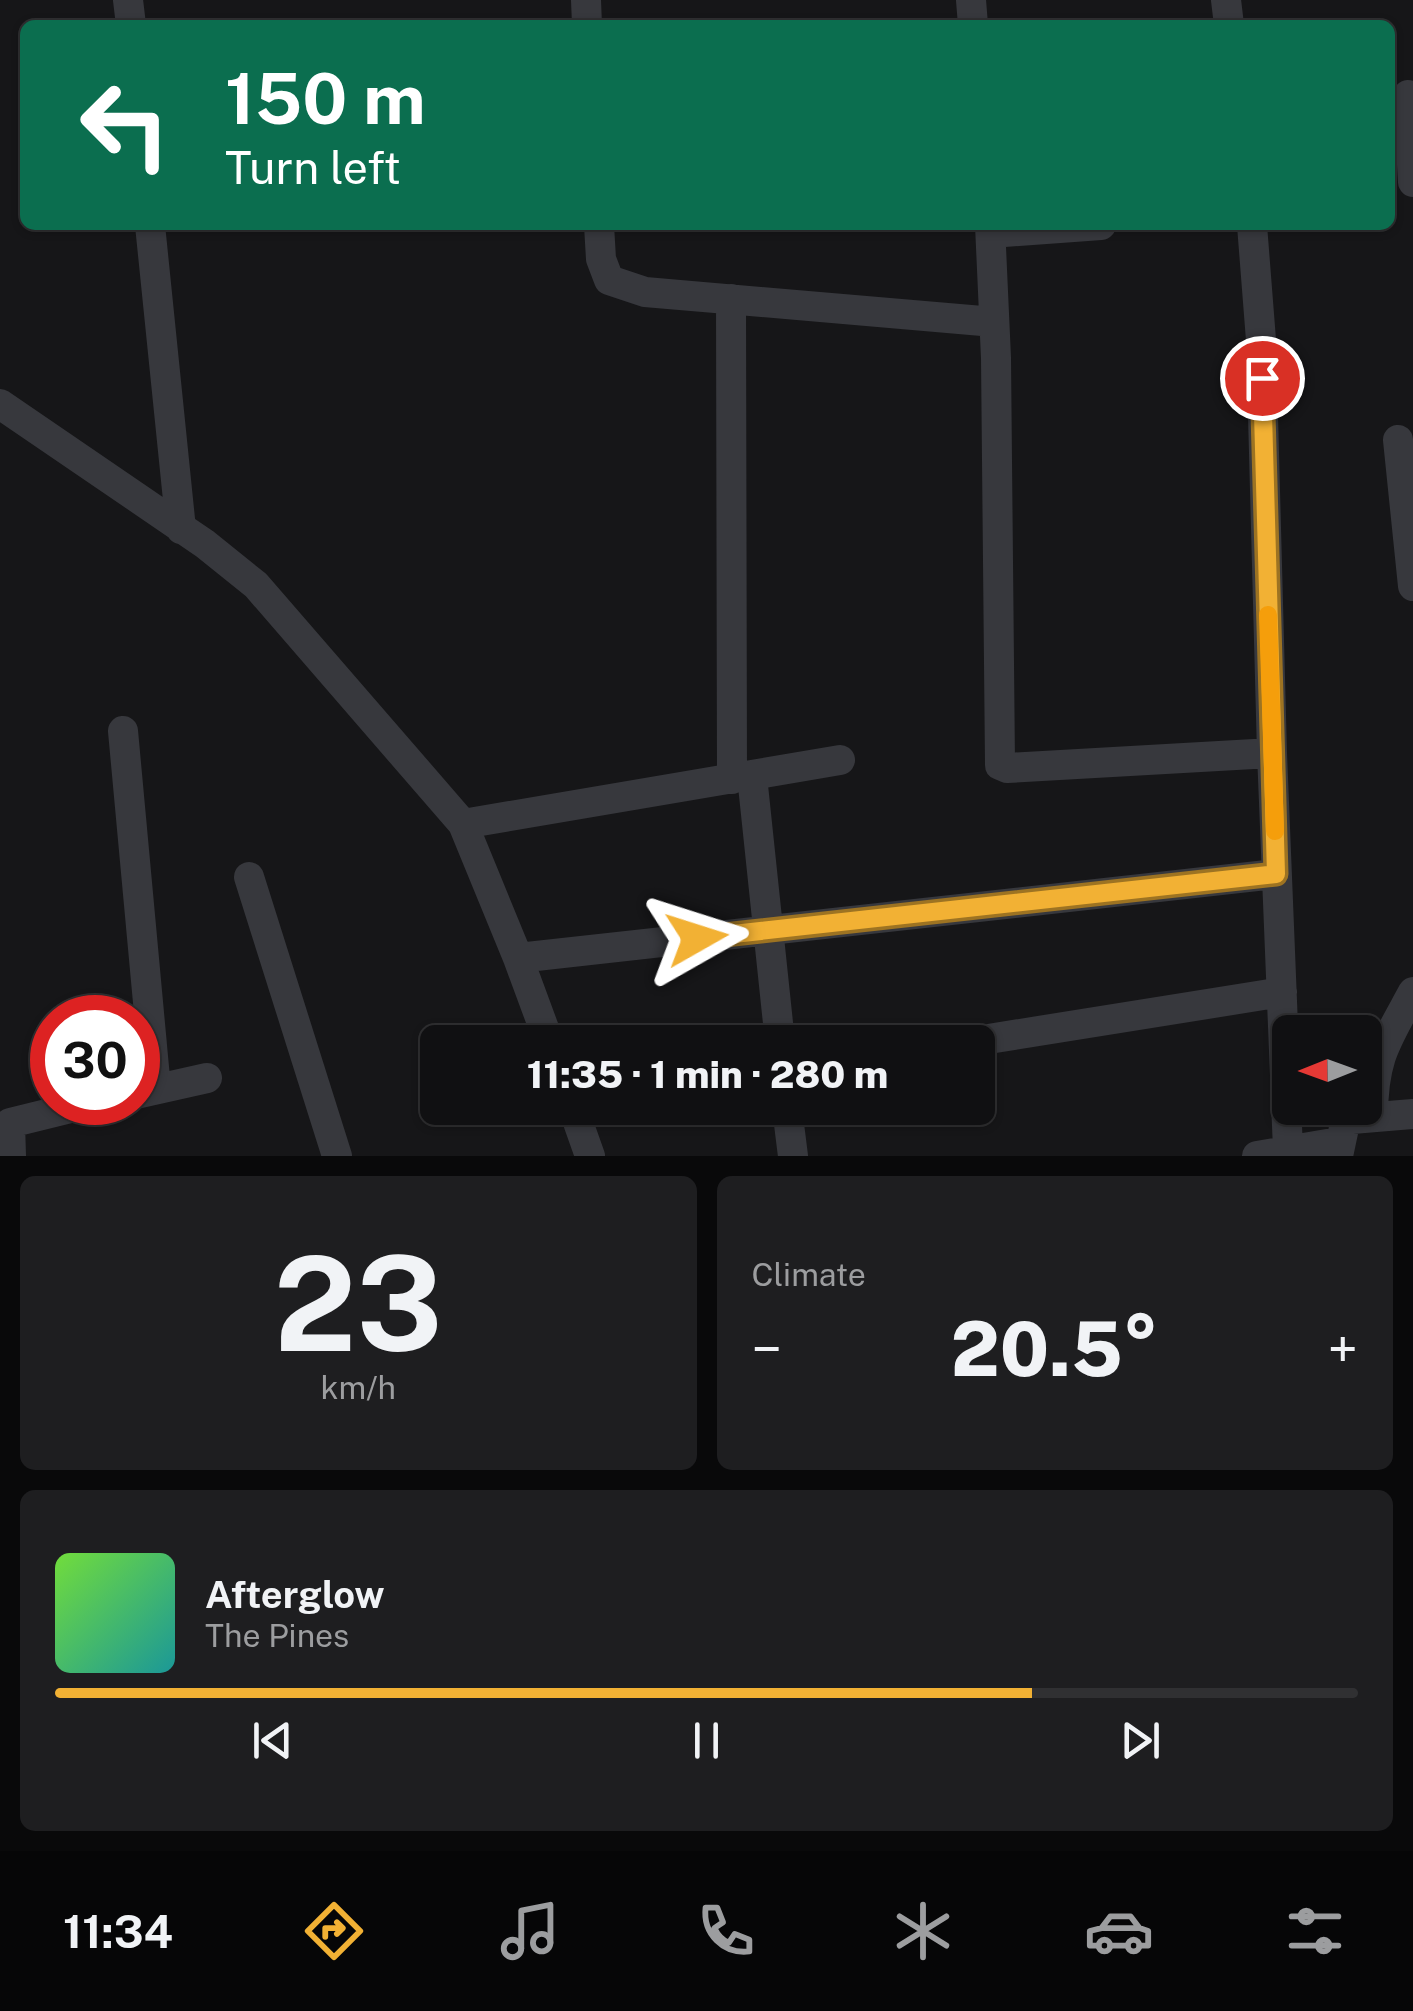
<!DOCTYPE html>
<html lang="en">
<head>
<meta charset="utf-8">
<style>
	:root { --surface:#101012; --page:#1e1e20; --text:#f1f3f6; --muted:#9c9d9f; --line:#303032; --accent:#f2b134 }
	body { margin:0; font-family:"Public Sans",sans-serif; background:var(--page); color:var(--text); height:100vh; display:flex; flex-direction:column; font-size:38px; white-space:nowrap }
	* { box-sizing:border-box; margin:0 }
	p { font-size:32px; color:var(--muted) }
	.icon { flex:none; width:55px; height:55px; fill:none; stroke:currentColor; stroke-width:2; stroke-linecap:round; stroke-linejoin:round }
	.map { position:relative; height:1156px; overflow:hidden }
	.side { display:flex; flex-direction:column; gap:20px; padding:20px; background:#09090a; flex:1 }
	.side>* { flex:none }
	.hud { position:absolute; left:20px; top:20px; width:1375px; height:210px; border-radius:15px; box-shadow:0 2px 8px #0004,0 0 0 2px var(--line); background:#0b6e4f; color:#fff; overflow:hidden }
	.needle { width:65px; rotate:269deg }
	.fabs { position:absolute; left:1272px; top:1015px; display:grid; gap:20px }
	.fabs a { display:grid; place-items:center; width:110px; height:110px; border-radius:15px; background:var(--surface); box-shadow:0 2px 8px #0004,0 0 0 2px var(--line); font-size:50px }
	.speed { position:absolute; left:30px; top:995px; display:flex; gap:20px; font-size:50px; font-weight:700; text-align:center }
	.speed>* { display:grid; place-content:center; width:130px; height:130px; border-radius:50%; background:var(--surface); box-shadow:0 2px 8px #0004,0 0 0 2px var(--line); line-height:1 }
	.speed .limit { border:15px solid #d22; background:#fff; color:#111 }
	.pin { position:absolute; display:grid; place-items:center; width:85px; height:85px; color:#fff; margin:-42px; border:5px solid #fff; border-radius:50%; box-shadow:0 2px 10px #0007 }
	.me { position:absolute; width:110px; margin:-55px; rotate:84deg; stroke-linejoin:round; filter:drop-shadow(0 0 8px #0008) }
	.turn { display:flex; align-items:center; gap:35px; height:210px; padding:0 40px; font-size:45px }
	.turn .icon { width:130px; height:130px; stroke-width:2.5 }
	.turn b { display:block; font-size:70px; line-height:85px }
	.big { font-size:75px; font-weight:800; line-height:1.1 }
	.side .tile { flex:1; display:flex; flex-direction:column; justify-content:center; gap:15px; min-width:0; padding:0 35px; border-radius:15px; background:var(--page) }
	.side .dial { align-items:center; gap:0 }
	.dial b { font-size:130px; line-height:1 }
	.song { display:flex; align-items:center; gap:30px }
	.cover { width:120px; height:120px; border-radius:15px; background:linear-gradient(135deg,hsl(100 70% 55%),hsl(180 70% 35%)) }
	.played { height:10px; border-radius:5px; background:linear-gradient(90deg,var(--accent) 75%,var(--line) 75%) }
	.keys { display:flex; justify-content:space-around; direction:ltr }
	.heat { display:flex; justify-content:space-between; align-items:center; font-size:55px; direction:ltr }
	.side .tiles { flex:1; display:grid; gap:20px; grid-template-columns:1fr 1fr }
	.tile:last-child { grid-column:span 2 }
	.trip { position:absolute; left:420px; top:1025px; width:575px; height:100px; border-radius:15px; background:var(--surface); box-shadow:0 2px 8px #0004,0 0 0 2px var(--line); font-weight:800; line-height:100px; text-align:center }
	.dock { display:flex; height:160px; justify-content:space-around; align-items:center; background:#060607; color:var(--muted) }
	.dock .icon { width:70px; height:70px }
	.dock .on { color:var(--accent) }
	.dock b { font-size:45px; color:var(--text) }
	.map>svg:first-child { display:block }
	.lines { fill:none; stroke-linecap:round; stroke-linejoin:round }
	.minor { stroke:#37383d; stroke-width:30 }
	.route-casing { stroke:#9d7322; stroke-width:25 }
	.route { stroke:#f2b134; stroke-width:18 }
	.slow { stroke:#f59e0b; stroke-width:18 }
</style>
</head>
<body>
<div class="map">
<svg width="1413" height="1156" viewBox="0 0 1413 1156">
	<rect width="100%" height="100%" fill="#161618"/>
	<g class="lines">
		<path class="minor" d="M128 0 131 25
			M586 0 587 25
			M971 0 973 25
			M1226 0 1229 25
			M1408 95 1413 182
			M150 225 181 529
			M599 225 601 259 609 280 645 292 994 322
			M990 225 996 358 1000 765 1007 768 1272 753
			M1252 225 1261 340 1272 753 1288 1150
			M991 233 1101 225
			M731 299 732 779
			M0 404 205 544 256 585 463 824 518 958 549 1042
			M1398 440 1413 586
			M123 731 156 1089
			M752 776 780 1042
			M463 824 840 760
			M249 877 337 1156
			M518 958 1276 874
			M970 1042 1282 992
			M140 1093 207 1078
			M573 1108 590 1156
			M787 1108 793 1156
			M1373 1117C1373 1058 1386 1042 1413 992
			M11 1156 10 1123 95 1102
			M1257 1156 1339 1142
			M1338 1156 1345 1123 1352 1119 1413 1114"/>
	</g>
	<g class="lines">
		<defs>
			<path id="route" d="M697 938 1276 874 1262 378"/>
		</defs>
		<use href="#route" class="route-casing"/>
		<use href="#route" class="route"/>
		<path class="slow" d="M1268 615 1275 831"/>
	</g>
</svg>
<div class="fabs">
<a><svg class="needle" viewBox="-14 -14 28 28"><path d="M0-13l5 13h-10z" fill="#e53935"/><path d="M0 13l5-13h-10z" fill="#9c9d9f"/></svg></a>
</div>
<div class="speed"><div class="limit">30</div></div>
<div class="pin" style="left:1262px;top:378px;background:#d93025"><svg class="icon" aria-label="arrive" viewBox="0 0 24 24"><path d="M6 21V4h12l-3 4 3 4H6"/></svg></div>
<svg class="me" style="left:697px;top:938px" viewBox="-20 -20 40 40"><path d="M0-17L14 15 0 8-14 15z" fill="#f2b134" stroke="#fff" stroke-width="4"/></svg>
<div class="trip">11:35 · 1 min · 280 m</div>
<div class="hud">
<div class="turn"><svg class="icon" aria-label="left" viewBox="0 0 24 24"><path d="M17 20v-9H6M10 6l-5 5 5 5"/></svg><div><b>150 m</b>Turn left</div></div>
</div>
</div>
<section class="side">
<div class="tiles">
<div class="tile dial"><b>23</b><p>km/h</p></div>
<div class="tile"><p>Climate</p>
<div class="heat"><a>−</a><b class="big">20.5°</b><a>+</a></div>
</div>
<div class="tile">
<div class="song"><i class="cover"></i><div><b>Afterglow</b><p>The Pines</p></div></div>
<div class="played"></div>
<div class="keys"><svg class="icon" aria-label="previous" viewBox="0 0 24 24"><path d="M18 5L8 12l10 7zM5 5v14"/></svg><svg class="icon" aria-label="pause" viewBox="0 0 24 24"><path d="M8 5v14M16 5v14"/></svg><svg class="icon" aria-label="next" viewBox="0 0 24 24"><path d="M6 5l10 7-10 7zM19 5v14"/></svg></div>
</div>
</div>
</section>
<nav class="dock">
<b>11:34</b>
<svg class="icon on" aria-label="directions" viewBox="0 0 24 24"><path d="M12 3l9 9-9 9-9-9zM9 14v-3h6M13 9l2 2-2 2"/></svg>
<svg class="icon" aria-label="music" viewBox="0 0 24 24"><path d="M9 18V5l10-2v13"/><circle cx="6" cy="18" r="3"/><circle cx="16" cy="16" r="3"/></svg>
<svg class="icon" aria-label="phone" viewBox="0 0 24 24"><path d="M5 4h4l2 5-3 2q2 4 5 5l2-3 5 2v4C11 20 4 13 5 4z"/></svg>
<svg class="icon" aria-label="climate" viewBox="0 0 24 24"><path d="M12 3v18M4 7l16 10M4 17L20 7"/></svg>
<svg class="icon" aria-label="car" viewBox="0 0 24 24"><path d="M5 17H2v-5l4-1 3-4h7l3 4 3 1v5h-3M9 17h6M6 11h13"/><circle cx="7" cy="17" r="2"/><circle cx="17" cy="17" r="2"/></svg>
<svg class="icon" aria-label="filters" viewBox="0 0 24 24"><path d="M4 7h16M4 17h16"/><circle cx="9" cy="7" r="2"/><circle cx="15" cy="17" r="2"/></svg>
</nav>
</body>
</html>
